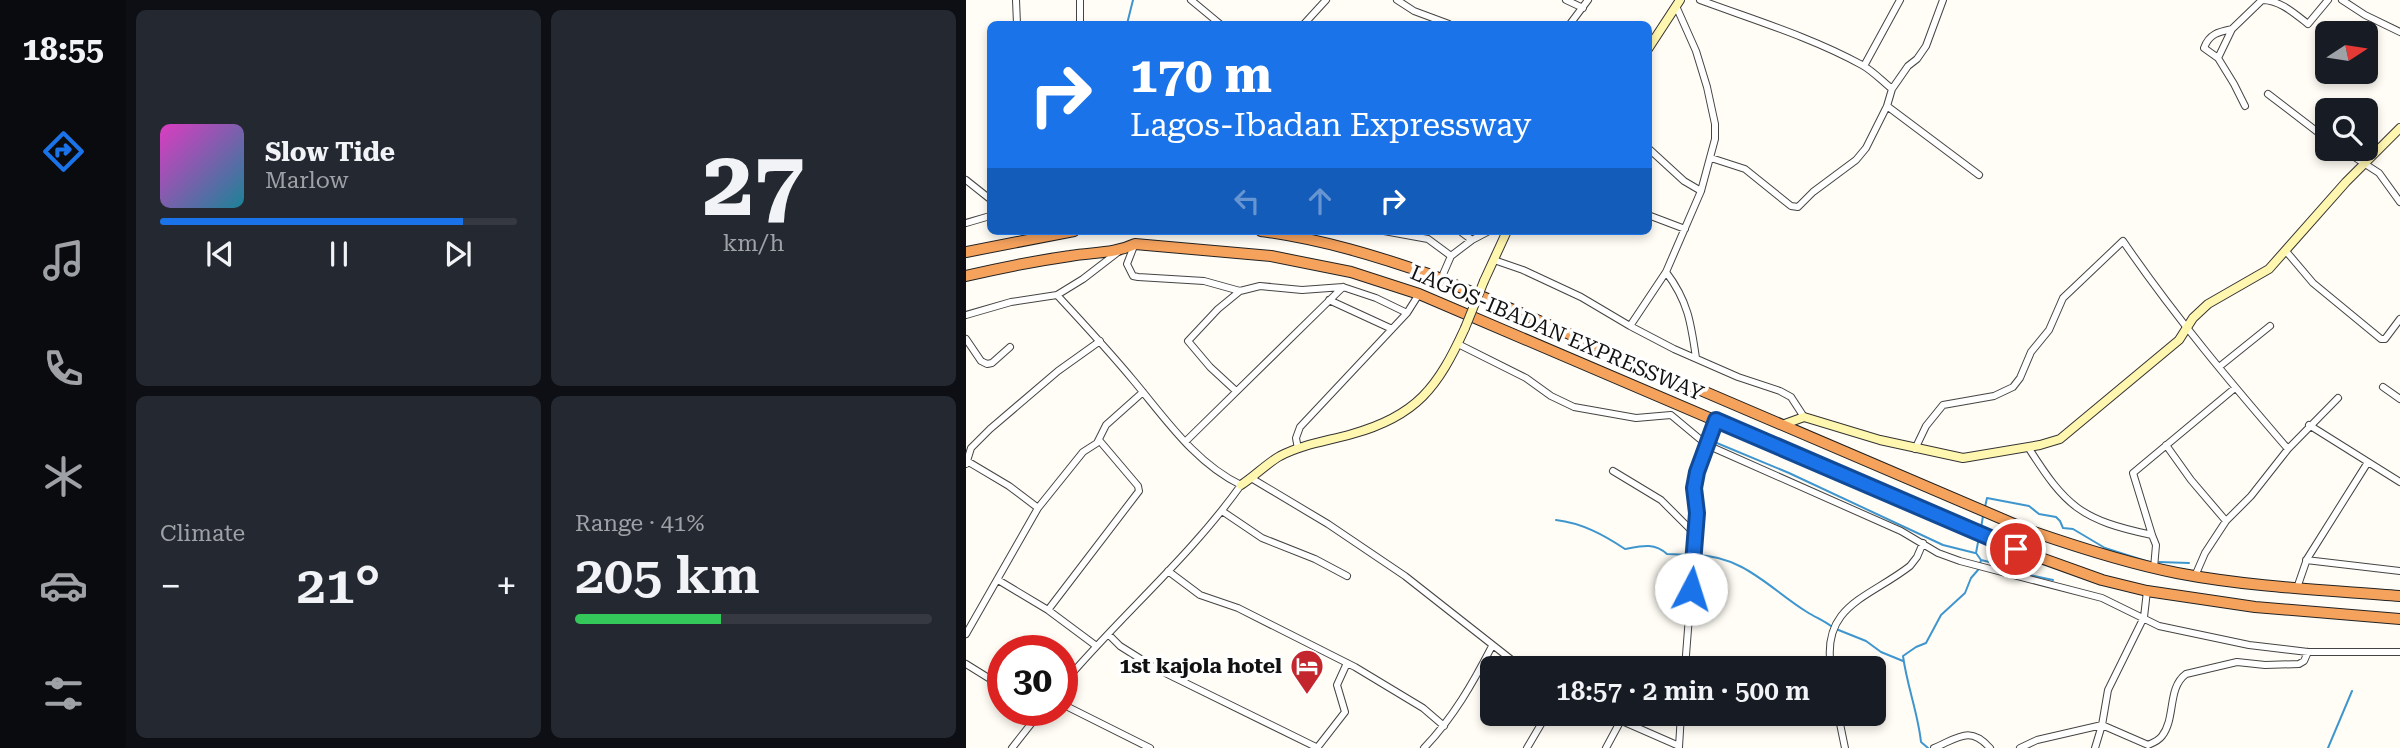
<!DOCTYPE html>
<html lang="en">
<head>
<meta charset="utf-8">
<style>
	:root { --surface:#171b24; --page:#242831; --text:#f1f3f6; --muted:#9ea1a6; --line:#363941; --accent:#1a73e8 }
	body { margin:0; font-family:"Roboto Serif",serif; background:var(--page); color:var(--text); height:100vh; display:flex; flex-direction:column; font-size:26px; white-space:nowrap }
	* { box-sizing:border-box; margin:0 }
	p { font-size:23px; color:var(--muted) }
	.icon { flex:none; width:38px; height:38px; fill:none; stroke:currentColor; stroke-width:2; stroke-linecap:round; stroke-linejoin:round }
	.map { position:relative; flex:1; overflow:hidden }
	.panel { display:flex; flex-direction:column; gap:10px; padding:10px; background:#0d0f14; width:840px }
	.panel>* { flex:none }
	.banner { position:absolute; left:21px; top:21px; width:665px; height:214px; border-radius:10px; box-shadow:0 4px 10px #0003; background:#1a73e8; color:#fff; overflow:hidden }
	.needle { width:46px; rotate:78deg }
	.fabs { position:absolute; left:1349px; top:21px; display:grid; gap:14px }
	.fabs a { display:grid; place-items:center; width:63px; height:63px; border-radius:10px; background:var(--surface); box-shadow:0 4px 10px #0003; font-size:35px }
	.speed { position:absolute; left:21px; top:635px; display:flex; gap:14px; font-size:35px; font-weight:700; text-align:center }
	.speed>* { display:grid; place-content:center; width:91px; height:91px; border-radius:50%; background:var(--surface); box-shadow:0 4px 10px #0003; line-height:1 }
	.speed .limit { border:10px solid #d22; background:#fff; color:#111 }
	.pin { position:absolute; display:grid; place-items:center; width:60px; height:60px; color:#fff; margin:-30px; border:4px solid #fff; border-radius:50%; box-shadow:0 2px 7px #0007 }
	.me { position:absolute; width:77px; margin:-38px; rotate:5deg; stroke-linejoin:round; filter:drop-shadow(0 0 5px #0008) }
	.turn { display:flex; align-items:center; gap:24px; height:147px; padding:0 28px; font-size:32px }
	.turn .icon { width:91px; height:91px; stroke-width:2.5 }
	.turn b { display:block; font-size:49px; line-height:60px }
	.lanes { display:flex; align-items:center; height:66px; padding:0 28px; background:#0003; justify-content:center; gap:35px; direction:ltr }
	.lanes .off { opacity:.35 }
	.big { font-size:52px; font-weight:600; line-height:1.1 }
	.panel .card { flex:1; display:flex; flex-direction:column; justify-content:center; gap:10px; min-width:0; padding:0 24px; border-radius:10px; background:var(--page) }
	.panel .dial { align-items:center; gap:0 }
	.dial b { font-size:91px; line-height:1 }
	.song { display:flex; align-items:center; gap:21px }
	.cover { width:84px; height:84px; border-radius:10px; background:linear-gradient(135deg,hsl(310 70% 55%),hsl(190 70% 35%)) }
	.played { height:7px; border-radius:4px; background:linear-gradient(90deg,var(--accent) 85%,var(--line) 85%) }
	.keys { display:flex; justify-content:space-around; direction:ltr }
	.heat { display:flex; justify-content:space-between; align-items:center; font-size:38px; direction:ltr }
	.charge { height:10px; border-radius:5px; background:linear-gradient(90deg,#34c759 41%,var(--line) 0) }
	.panel .tiles { flex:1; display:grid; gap:10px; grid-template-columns:repeat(2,1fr) }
	.trip { position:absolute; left:514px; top:656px; width:406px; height:70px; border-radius:10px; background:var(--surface); box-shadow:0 4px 10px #0003; font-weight:600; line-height:70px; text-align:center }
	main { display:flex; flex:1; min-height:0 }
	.menu { display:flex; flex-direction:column; width:126px; justify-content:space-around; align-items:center; background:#090b0e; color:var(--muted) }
	.menu .icon { width:49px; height:49px }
	.menu .current { color:var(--accent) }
	.menu b { font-size:32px; color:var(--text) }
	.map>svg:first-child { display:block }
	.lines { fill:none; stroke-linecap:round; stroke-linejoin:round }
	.stream { stroke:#3f96cf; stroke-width:2 }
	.street-casing { stroke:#444; stroke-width:8 }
	.secondary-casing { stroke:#333; stroke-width:10 }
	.highway-casing { stroke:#222; stroke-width:12 }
	.street { stroke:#fff; stroke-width:6 }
	.secondary { stroke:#fff6b0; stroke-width:8 }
	.highway { stroke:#f5a25d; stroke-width:10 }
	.secondary-bridge-casing { stroke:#333; stroke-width:10; stroke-linecap:butt }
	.secondary-bridge { stroke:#fff6b0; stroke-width:8 }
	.route-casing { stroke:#114b97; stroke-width:18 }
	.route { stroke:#1a73e8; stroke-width:12 }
	.labels { text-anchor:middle; stroke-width:7; stroke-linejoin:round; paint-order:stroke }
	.street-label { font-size:21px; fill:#111; stroke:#fff }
	.poi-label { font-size:21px; font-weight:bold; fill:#111; stroke:#fff; text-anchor:end }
</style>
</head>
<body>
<main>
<nav class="menu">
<b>18:55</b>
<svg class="icon current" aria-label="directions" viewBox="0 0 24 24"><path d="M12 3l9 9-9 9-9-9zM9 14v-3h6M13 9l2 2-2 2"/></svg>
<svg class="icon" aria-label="music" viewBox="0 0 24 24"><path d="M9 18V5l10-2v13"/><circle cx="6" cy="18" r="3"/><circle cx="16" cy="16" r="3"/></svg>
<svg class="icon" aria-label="phone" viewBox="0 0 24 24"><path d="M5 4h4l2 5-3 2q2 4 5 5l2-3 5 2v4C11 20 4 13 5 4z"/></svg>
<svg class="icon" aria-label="climate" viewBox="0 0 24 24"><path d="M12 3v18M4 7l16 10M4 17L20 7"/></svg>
<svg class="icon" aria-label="car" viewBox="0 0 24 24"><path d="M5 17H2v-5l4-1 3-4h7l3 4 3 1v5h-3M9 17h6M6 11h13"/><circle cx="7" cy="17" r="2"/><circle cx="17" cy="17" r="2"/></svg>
<svg class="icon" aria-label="filters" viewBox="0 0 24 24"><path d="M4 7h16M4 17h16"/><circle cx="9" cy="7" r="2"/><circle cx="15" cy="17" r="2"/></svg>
</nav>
<section class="panel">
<div class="tiles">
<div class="card">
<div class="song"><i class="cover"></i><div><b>Slow Tide</b><p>Marlow</p></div></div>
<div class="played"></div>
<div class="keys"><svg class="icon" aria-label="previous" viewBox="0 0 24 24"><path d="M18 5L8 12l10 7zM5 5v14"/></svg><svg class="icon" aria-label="pause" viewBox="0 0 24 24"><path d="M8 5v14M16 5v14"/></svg><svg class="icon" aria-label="next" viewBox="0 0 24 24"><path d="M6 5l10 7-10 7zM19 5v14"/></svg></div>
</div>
<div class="card dial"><b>27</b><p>km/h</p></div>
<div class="card"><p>Climate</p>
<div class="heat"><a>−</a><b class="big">21°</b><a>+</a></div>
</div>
<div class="card"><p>Range · 41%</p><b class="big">205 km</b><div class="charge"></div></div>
</div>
</section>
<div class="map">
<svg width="1434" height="748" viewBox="0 0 1434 748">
	<rect width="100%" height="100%" fill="#fffdf5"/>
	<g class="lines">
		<path class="stream" d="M161 24 167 0
			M746 441 823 473 977 545 1009 553
			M1019 507 1021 498 1063 506 1073 514 1090 517 1094 521 1097 528 1107 529 1139 548 1183 562
			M590 520C616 523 638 535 659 549 675 546 688 542 701 554L725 555
			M1015 528 1017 516
			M1013 537 1010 553 1015 560 1014 564
			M730 555C778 556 804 589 841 612 849 617 858 621 865 626
			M1015 560 1048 568 1054 573 1087 580
			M1193 562 1223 563
			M870 629 900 641 915 652 937 661
			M962 748 955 742C952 713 941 686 937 656L950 647 960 643 975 615 999 593 1005 578 1012 570
			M1362 748 1386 691"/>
		<defs>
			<path id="street" d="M50 0 51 24
				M114 0V24
				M225 0 254 24
				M431 0 448 11 483 24
				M600 0 617 8
				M734 0C788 20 845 37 896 65 907 71 916 81 926 89
				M1376 0 1399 15 1434 32
				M338 24 360 0
				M604 24 622 0
				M1252 58 1238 48C1243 34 1252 32 1266 29
				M898 66 934 0
				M1302 94 1362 140
				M921 106 1013 175
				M1279 106 1268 84 1252 58 1266 29 1296 0C1314 0 1329 14 1342 24L1362 0
				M682 148 718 181 735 191
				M1376 149 1413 173 1434 202
				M745 158 779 169 825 206 832 207 847 192 890 160 900 148 921 106 926 89 942 66 951 59 960 46 977 0
				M0 180 24 199
				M682 215 719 229
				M0 223 24 216
				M418 231 462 239 485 256
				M494 231 506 240
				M168 246 161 264 167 276 172 277 238 281 274 291 294 286 336 290 377 287 410 298 441 313
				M1319 250 1347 283 1415 339H1419L1434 319
				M528 260 557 270 615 297 664 326 708 349 772 377 814 391 825 397 838 417
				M700 272C722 301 725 323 730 358
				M475 279 485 256 506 240 523 231
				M91 295C117 323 143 351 167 380 199 418 229 463 275 485 223 558 153 617 96 685
				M363 300 426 329
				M0 315 45 302 91 295 117 279 152 252
				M664 326 700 272 735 191 749 139V124L741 87 730 51 710 6
				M0 339 15 361 21 364 26 363 44 347
				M492 344 560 378 585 396 608 407 670 418 705 415 741 445 935 531 972 553 994 561 1136 598 1193 626 1283 645 1342 652H1434
				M1253 367 1304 326
				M1417 387 1434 399
				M270 391 244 367 222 341 252 309 274 291
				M1343 425 1434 482
				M219 442 377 287
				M1200 445 1225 480 1260 521
				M1062 447C1100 507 1115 520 1186 535L1190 545 1188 568
				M332 449 330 438 334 427 441 313 453 294
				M949 449 960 426 977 405 1028 396 1047 387 1054 378 1065 352 1083 330 1097 298 1157 241C1207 314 1264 382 1322 449
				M1 461 43 486 72 508
				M0 464 5 448 24 429 92 371 134 341
				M647 471 695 500 730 535
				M285 478 362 524 439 576 556 668
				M256 511 296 538 349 559 381 576
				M1186 535 1167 473 1269 388
				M1340 560 1434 571
				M202 571 234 595 272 608 389 667 457 708 478 726
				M1229 576 1239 553 1260 521 1285 496 1322 449 1372 398
				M32 580 82 610 129 645
				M1331 588 1341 559 1402 462
				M82 610 173 491 172 486 133 440
				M0 634 72 508 117 452 131 443 140 425 177 392
				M142 634 154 646 189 668 352 748
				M0 664 37 687
				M719 668 731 513C727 472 737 457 750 420
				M865 668C855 605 903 598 944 566L951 557 957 543
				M96 704 184 748
				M640 714 713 746
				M872 714 879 748
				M713 747 715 714
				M46 748 76 710
				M351 748 379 712 371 685 381 663
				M458 748C487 718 507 683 526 646
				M561 748 581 714
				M640 748 654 722
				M968 748C992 738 1004 725 1024 748
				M1054 748 1071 740 1136 725 1182 745C1187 743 1193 740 1196 736 1210 718 1201 688 1220 674L1271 662 1299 665 1333 664 1338 661 1342 652
				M1129 748 1136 725 1142 690 1178 617 1181 591"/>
			<path id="secondary" d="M682 49 714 0
				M518 281 541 231
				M816 425 838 417 914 440 997 458 1074 445 1094 439 1213 340 1227 318 1242 304 1303 269 1380 182 1434 128
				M275 485C289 476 300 464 314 456 337 444 362 441 386 434 451 416 472 387 499 328"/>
			<path id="highway" d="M295 231C355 239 411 256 468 276L1062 530C1111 547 1160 563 1211 573 1284 587 1359 590 1434 596
				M0 252 108 231
				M0 276C34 268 69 261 104 256 127 252 148 254 169 244L305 256 385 272 453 294 1050 549 1136 580 1181 591 1289 607 1434 619"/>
		</defs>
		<use href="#street" class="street-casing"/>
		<use href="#secondary" class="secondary-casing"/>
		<use href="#highway" class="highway-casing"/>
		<use href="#street" class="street"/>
		<use href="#secondary" class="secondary"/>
		<use href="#highway" class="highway"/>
		<defs>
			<path id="secondary-bridge" d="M499 328 518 281"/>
		</defs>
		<use href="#secondary-bridge" class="secondary-bridge-casing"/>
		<use href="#secondary-bridge" class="secondary-bridge"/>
	</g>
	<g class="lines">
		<defs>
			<path id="route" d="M725 589 731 513 728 488 731 472 750 420 1050 549"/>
		</defs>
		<use href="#route" class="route-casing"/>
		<use href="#route" class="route"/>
	</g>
	<defs>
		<symbol id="hotel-pin" viewBox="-11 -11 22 30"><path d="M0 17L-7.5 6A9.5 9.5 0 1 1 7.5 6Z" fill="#c4262e" stroke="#fff"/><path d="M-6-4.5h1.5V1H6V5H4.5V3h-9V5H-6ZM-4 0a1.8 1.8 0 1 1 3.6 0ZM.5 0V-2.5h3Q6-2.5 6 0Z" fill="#fff"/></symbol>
	</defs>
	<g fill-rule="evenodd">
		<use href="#hotel-pin" x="322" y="647" width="38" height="52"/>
	</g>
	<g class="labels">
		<g class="street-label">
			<text transform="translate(591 333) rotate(23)" y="7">LAGOS-IBADAN EXPRESSWAY</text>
		</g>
		<g class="poi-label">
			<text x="316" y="673">1st kajola hotel</text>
		</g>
	</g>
</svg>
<div class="fabs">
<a><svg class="needle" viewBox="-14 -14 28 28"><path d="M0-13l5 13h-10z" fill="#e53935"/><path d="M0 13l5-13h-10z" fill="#9ea1a6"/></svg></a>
<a><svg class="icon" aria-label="search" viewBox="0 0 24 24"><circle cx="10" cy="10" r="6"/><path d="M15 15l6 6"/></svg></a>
</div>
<div class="speed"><div class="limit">30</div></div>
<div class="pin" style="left:1050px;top:549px;background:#d93025"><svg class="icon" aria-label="arrive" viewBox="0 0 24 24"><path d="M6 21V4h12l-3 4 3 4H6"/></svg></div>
<svg class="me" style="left:725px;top:589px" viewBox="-20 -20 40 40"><circle r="19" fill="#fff"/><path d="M0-13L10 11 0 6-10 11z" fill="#1a73e8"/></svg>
<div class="trip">18:57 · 2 min · 500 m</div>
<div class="banner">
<div class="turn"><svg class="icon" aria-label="right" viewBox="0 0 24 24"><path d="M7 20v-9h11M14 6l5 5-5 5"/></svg><div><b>170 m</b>Lagos-Ibadan Expressway</div></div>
<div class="lanes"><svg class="icon off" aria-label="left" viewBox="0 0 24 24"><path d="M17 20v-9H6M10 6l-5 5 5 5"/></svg><svg class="icon off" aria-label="ahead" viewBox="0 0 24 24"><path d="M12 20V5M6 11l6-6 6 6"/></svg><svg class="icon" aria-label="right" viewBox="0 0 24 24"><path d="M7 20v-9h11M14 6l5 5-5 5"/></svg></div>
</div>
</div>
</main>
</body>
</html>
